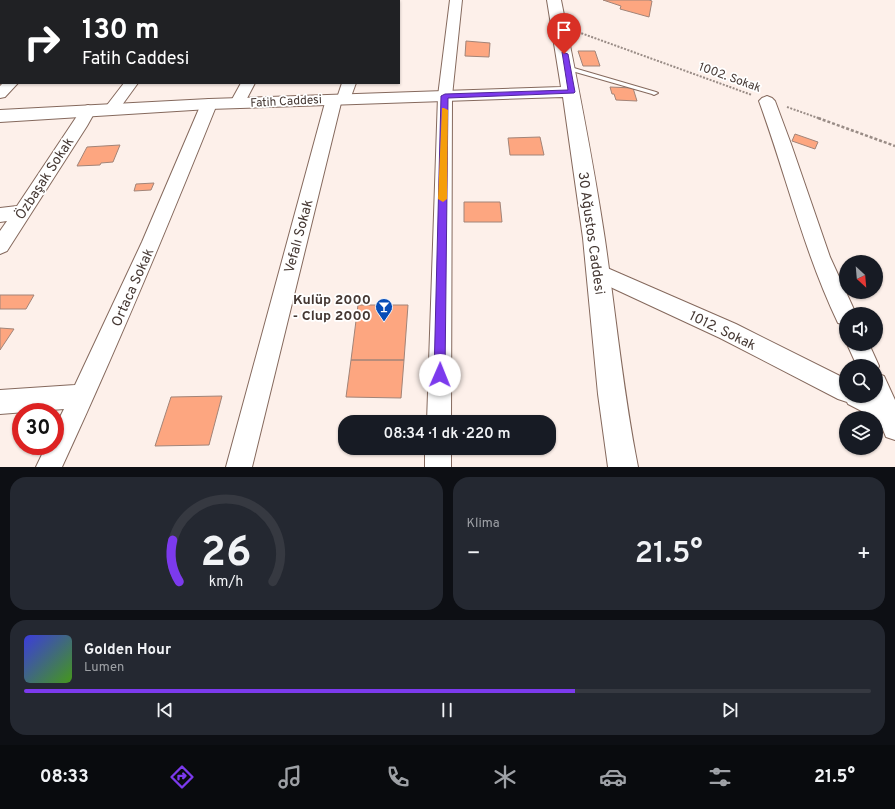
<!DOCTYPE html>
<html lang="tr">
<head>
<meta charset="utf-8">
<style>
	:root { --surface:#171b24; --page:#242831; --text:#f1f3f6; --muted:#9ea1a6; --line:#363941; --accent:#7c3aed }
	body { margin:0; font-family:Overpass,sans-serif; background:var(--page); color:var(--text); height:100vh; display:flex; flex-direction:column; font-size:15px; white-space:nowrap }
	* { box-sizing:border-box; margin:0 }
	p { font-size:13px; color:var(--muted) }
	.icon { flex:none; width:22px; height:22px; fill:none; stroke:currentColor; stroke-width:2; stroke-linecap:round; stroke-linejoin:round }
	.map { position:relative; height:467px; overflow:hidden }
	.panel { display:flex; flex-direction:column; gap:10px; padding:10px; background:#0d0f14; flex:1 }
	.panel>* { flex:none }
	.guide { position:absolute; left:0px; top:0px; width:400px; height:84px; box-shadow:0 1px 3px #0004; background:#202124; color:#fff; overflow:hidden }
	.needle { width:26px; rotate:154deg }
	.controls { position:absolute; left:839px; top:255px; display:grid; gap:8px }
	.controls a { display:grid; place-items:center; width:44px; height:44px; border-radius:50%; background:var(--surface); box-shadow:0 1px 3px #0004; font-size:20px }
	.speed { position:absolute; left:12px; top:403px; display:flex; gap:8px; font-size:20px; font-weight:700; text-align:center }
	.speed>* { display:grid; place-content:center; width:52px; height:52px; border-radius:50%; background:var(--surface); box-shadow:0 1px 3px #0004; line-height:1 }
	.speed .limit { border:6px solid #d22; background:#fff; color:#111 }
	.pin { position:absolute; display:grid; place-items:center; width:34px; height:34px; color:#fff; margin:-41px -17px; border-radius:50% 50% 50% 0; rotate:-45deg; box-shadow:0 0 4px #0007 }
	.pin .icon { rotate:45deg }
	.me { position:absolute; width:44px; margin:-22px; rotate:1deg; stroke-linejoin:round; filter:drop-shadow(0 0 3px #0008) }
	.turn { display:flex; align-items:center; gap:14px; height:84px; padding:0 16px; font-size:18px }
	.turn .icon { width:52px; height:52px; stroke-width:2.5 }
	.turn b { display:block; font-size:28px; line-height:34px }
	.big { font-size:30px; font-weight:600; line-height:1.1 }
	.panel .tile { flex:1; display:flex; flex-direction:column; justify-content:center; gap:6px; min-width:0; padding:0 14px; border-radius:16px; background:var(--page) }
	.panel .dial { align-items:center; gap:0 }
	.dial svg { height:104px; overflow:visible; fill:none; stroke:var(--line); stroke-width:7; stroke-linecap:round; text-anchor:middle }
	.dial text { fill:var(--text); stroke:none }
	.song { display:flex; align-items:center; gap:12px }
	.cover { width:48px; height:48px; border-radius:6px; background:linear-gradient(135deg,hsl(240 70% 55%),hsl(100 70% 35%)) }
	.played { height:4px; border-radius:2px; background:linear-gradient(90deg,var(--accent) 65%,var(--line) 65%) }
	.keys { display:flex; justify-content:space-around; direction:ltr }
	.heat { display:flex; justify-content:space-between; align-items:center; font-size:22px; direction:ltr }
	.panel .tiles { flex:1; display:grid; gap:10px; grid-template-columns:1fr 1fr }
	.tile:last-child { grid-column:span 2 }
	.trip { position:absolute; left:338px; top:415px; width:218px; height:40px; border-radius:16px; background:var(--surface); box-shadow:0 1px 3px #0004; font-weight:600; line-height:40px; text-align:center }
	.menu { display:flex; height:64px; justify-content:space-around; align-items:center; background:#090b0e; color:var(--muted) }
	.menu .icon { width:28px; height:28px }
	.menu .active { color:var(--accent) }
	.menu b { font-size:18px; color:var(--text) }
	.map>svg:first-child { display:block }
	.building { fill:#fda680; stroke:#a28478 }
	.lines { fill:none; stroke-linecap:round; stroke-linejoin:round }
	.service-casing { stroke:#85695d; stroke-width:2 }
	.minor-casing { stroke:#85695d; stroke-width:2 }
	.tertiary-casing { stroke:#85695d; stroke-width:2 }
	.path-far1 { stroke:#998c86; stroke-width:2; stroke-dasharray:2 1.5; stroke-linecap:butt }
	.path { stroke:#998c86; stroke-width:2.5; stroke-dasharray:3 2; stroke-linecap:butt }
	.service { fill:#fff; fill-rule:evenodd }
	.minor { fill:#fff; fill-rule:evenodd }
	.tertiary { fill:#fff; fill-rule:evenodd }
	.route { fill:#7c3aed; stroke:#51269a }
	.slow { fill:#f59e0b }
	.labels { text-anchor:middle; stroke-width:3.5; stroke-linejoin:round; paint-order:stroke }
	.far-street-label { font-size:12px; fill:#453833; stroke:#fff }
	.street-label { font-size:14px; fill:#453833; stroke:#fff }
	.poi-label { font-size:14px; font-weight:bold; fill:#453833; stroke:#fff; text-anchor:end }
</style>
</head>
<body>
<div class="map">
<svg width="895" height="467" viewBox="0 0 895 467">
	<rect width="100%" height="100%" fill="#fdf0ea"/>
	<path class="building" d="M603 0H649L652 1 649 17 620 9 621 6Z
		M466 41 490 43 489 57 465 56Z
		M578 51H595L600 66H583Z
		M610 87 633 88 637 101 616 100 614 94H612Z
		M795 134 818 142 815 149 792 141Z
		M540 137 544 155H510L508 138Z
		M120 145 113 162 101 163 100 165 77 166 87 147Z
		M154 183 151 190 134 191 136 184Z
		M464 202H500L502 222H464Z
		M0 295H34L26 309H0Z
		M358 305H408L404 360H351Z
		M0 328 14 329 0 350Z
		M351 360H404L401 398 346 397Z
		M222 396 209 445 155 446 171 397Z"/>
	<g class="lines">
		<defs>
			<path id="service" d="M567 66 656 92 658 93 654 95 652 94 565 69V67Z"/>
			<path id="minor" d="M450 0H462L452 96 451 422H427L438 96Z
				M3 83H18L5 97 0 98V86Z
				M124 83H138L117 112 112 114 107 112 104 109Z
				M241 83H255L243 106 238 108 233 106 230 103Z
				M342 83H356L349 102 341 103 252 467H226L326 99 329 96 338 95Z
				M767 96 772 98 775 101 791 144 830 257 856 314H846V325L838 323C804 252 786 175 759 101L762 98Z
				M209 99 214 101 217 104C168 226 117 348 62 467H36L46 446H55V427L64 409 0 414V390L75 385 142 242 201 104 204 101Z
				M88 105 93 107 96 110 87 126 7 251 0 254V231L7 221 0 222V208L17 206 83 107Z
				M598 264 736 324 846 379V396H876V366H857L847 344H869L879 366 876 373 884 376 895 400V440L886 437 879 420 848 404 847 402 838 399 720 338 591 278 588 272 591 266Z
				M425 448H451V467H425Z"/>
			<path id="tertiary" d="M547 0H561C577 80 593 159 605 240 616 316 623 392 638 467H608L598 394 583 238 563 97 209 109 0 122V110L209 99 561 87Z"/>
		</defs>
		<use href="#service" class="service-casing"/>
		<use href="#minor" class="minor-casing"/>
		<use href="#tertiary" class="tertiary-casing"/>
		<path class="path-far1" d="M578 32 752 95
			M787 107 821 119"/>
		<path class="path" d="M818 118 895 146"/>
		<use href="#service" class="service"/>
		<use href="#minor" class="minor"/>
		<use href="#tertiary" class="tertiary"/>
	</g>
	<path class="route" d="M562 52 568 54 575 92 574 93 448 98 445 375 444 379 440 381 436 379 434 375 441 96 445 94 568 90Z"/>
	<path class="slow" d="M442 108H444L448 110 447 199 443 202 438 199Z"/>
	<defs>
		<symbol id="bar-pin" viewBox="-11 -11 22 30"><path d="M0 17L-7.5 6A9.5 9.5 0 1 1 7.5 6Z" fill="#064cb7" stroke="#fff"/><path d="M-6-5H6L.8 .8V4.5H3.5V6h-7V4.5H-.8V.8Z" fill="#fff"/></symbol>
	</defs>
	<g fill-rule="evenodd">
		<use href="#bar-pin" x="374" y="297" width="20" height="27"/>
	</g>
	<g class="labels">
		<g class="far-street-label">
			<text transform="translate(730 77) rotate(20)" y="4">1002. Sokak</text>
			<text transform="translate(286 101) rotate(-3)" y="4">Fatih Caddesi</text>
		</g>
		<g class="street-label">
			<text transform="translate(44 178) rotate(-57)" y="5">Özbaşak Sokak</text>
			<text transform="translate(592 233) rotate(82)" y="5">30 Ağustos Caddesi</text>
			<text transform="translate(298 236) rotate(-75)" y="5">Vefalı Sokak</text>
			<text transform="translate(132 287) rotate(-66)" y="5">Ortaca Sokak</text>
			<text transform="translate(723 330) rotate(26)" y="5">1012. Sokak</text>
		</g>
		<g class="poi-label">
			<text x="371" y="304">Kulüp 2000<tspan x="371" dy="16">- Clup 2000</tspan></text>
		</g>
	</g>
</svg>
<div class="controls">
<a><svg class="needle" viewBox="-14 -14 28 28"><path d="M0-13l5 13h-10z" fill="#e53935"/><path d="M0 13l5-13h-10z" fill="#9ea1a6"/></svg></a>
<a><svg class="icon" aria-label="sound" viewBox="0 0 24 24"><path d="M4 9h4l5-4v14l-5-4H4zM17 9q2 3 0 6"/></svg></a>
<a><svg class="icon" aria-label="search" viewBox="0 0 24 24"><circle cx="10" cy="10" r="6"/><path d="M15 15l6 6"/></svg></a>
<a><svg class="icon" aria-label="layers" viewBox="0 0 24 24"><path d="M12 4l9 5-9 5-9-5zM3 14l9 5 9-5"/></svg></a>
</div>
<div class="speed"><div class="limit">30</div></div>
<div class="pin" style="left:564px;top:54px;background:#d93025"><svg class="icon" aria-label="arrive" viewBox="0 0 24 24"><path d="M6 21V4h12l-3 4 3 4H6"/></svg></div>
<svg class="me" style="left:440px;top:375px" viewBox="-20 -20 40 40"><circle r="19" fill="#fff"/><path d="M0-13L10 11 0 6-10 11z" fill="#7c3aed"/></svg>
<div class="trip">08:34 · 1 dk · 220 m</div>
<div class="guide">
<div class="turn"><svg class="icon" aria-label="right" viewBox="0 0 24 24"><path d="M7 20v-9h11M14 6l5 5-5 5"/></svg><div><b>130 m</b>Fatih Caddesi</div></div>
</div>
</div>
<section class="panel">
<div class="tiles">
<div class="tile dial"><svg viewBox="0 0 100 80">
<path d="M14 69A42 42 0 1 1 86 69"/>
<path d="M14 69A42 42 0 0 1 9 37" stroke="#7c3aed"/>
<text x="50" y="56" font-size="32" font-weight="700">26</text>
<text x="50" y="72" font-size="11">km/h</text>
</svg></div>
<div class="tile"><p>Klima</p>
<div class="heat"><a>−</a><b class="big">21.5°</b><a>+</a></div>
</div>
<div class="tile">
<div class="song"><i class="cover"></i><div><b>Golden Hour</b><p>Lumen</p></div></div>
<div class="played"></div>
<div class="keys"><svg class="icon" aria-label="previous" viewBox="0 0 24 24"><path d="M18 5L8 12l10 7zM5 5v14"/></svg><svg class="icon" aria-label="pause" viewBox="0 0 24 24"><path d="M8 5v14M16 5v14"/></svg><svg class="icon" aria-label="next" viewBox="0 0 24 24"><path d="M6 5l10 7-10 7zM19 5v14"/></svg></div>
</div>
</div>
</section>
<nav class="menu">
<b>08:33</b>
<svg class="icon active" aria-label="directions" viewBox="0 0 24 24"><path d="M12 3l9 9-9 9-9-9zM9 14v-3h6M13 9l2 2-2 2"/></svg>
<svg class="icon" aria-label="music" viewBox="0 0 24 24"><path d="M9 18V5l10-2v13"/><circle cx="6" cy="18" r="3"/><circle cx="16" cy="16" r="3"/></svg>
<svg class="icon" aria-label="phone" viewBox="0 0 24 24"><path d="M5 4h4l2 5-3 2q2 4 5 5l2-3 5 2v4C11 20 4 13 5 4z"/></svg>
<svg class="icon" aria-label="climate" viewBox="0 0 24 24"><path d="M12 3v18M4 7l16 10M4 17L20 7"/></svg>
<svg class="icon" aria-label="car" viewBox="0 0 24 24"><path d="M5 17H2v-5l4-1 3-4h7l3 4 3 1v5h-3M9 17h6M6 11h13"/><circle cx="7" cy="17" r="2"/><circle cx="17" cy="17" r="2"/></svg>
<svg class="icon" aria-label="filters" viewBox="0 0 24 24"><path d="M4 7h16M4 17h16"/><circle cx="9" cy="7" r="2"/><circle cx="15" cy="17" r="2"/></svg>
<b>21.5°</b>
</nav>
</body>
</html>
